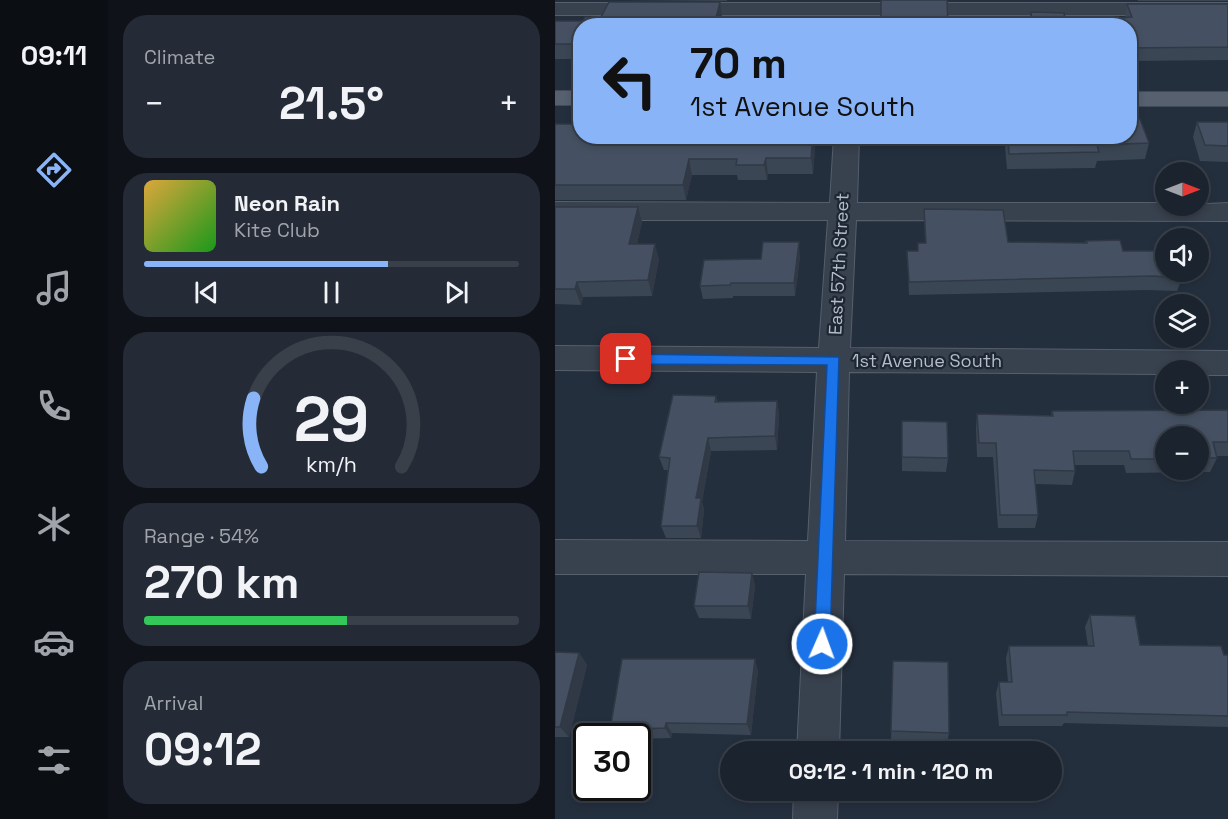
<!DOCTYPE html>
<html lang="en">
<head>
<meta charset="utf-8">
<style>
	:root { --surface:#1b232e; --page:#242b36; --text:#f1f3f6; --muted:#a0a4aa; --line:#39404a; --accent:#8ab4f8 }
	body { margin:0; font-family:"Space Grotesk",sans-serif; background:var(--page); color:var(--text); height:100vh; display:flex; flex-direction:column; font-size:22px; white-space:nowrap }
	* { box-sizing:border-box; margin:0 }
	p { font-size:20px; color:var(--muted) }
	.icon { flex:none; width:33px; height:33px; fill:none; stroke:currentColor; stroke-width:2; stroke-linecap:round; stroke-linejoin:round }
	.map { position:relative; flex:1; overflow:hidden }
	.panel { display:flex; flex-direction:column; gap:15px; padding:15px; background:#0f1319; width:447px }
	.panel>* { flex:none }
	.top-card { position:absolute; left:18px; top:18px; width:564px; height:126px; border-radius:24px; box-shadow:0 3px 9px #0003,0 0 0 2px var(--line); background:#8ab4f8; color:#111; overflow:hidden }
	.needle { width:39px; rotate:90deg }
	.fabs { position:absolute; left:600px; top:162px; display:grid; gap:12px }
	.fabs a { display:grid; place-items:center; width:54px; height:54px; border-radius:50%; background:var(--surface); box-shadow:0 3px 9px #0003,0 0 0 2px var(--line); font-size:30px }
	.speed { position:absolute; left:18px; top:723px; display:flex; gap:12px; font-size:30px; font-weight:700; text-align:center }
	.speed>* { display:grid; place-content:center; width:78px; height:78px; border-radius:50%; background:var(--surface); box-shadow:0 3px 9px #0003,0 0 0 2px var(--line); line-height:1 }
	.speed .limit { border:3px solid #111; border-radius:9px; background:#fff; color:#111 }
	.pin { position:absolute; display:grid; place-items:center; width:51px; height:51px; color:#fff; margin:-26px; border-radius:12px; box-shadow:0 3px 9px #0006 }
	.me { position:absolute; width:66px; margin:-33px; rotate:2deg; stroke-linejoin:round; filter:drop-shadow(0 0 4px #0008) }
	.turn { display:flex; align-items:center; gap:21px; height:126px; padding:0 18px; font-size:27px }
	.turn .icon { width:78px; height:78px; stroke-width:2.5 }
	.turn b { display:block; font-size:42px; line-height:51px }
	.big { font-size:45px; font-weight:800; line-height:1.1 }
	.panel .tile { flex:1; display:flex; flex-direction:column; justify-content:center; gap:9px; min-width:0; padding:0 21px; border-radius:24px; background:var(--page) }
	.panel .dial { align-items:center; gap:0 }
	.dial svg { height:156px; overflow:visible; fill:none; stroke:var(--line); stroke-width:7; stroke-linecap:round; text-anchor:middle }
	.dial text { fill:var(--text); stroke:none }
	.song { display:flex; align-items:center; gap:18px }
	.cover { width:72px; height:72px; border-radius:9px; background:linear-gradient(135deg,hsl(40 70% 55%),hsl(120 70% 35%)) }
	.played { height:6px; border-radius:3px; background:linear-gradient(90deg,var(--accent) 65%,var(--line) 65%) }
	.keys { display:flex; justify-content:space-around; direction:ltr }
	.heat { display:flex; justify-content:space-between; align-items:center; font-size:33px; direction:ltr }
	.charge { height:9px; border-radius:4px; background:linear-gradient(90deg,#34c759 54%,var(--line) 0) }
	.trip { position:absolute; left:165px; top:741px; width:342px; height:60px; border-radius:30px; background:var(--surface); box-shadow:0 3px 9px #0003,0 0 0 2px var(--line); font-weight:800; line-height:60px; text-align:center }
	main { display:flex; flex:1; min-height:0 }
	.tabs { display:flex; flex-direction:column; width:108px; justify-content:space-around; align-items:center; background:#0b0e12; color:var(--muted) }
	.tabs .icon { width:42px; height:42px }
	.tabs .current { color:var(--accent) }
	.tabs b { font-size:27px; color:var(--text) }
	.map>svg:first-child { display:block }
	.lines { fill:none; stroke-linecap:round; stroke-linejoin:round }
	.minor-casing { stroke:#565f6c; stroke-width:2 }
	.major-casing { stroke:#414a57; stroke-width:2 }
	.minor { fill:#38414e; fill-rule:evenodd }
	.major { fill:#56606e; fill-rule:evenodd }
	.wall { fill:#3b4654; fill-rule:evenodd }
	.shaded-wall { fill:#303945 }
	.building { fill:#455162; stroke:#303945; stroke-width:1.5 }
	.route { fill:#1a73e8; stroke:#114b97; stroke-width:1.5 }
	.labels { text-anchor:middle; stroke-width:4.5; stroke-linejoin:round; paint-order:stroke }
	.street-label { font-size:18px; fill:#b4bcc9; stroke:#1d2633 }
</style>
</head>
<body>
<main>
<nav class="tabs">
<b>09:11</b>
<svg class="icon current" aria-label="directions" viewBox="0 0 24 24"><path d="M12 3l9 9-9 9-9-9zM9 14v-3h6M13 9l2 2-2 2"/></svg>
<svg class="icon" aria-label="music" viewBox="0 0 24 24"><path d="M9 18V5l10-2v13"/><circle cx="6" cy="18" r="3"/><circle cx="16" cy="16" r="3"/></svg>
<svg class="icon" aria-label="phone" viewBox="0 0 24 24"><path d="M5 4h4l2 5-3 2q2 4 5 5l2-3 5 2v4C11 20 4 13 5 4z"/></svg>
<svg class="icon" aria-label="climate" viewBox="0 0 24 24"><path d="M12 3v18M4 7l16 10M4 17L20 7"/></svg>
<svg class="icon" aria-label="car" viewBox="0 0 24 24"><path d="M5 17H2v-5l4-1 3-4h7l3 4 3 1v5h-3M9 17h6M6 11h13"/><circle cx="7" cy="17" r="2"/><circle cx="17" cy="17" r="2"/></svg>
<svg class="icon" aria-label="filters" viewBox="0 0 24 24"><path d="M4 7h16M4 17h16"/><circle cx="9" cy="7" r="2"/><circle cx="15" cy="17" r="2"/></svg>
</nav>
<section class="panel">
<div class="tile"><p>Climate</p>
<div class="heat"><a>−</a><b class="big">21.5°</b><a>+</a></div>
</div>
<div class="tile">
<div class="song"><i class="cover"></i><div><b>Neon Rain</b><p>Kite Club</p></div></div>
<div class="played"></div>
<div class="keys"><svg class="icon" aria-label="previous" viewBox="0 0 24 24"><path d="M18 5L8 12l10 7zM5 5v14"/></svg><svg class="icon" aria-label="pause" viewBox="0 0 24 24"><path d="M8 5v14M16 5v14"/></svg><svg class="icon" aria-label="next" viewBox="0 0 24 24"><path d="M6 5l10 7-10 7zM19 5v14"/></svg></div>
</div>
<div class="tile dial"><svg viewBox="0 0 100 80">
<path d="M14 69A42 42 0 1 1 86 69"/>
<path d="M14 69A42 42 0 0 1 10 34" stroke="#8ab4f8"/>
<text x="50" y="56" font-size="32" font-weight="700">29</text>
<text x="50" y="72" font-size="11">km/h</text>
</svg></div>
<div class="tile"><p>Range · 54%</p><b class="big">270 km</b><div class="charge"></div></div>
<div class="tile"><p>Arrival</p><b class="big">09:12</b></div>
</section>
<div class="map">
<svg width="673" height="819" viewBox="0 0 673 819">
	<rect width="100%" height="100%" fill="#242f3e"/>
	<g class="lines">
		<defs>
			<path id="minor" d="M0 3H673V15H0Z
				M279 136H304L302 203H610V206L673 203V221L301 220 295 348 673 351V375H644V370H610V374L294 372 290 541 673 542V576L289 574 284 752H242L251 574H0V540L253 541 262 372 0 370V346L264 348 273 220H0V202L275 203Z
				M239 790H283L282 819H238Z"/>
			<path id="major" d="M0 91H26V105H0Z
				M574 92H673V106H574Z"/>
		</defs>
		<use href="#minor" class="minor-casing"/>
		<use href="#major" class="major-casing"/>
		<use href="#minor" class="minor"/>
		<use href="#major" class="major"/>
	</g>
	<path class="wall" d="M66 0H172V1Z
		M326 0 393 26H326Z
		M583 0H673V1H583Z
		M572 4H673V60L574 61V26H561L563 18H570Z
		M476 12 511 26H474Z
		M167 17 26 26V59H0V21H28Z
		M642 122H673V162L645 161 638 137Z
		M0 124 260 146 258 174H213L212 180H183L182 175H137L131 200H0Z
		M449 136H574L594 143 590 159 542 161 540 168 452 169Z
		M0 207H83L87 222 82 244 104 259 97 296 28 297 26 305 0 304Z
		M369 209 453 242 530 243 531 241 627 278 622 291 592 290 354 295 352 251H363V243H370Z
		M245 256 240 296H178V298L148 299 145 286 206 259Z
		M161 396 162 402 222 401 224 414 222 450 156 451 147 502 149 510 146 538H111L106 526 113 470H109L104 457Z
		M673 410V456H661L662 458 655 472 571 473 569 465H520V471L517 485 480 484 483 515 480 528H443L438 457H422L421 428 422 414 496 416 497 411ZM610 436H644V470H610Z
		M347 421 393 458 391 472 347 471Z
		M197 573 200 586 196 619 144 618 139 606Z
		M535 615 585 645 673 655V727L509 723 507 726H444L441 693 444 682H453L451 658 454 646H533L530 627Z
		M0 652 24 653 32 665 14 737H0Z
		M338 661 394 733 392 743 336 741Z
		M203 670 196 735 117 733 116 738 82 739V736H60L55 730Z"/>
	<path class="shaded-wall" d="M165 2 167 17 165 26H159Z
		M258 136H259L260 146 258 174 256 158Z
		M211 158 213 174 212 180 209 165Z
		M134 159 137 175 131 200 128 185Z
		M83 207 87 222 78 260 74 244Z
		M244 242 245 256 240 296 239 283Z
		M100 244 104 259 97 296 93 280Z
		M22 282 28 297 26 305 20 289Z
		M222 401 224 414 222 450 220 436Z
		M153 438 156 451 147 502 149 510 146 538 142 526 141 498Z
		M197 573 200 586 196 619 193 606Z
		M24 653 32 665 14 737 5 727Z
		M200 659 203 670 196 735 192 724Z
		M111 723 117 733 116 738 110 728Z"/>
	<path class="building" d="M326 0H392L393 26H337V17H326Z
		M54 2H165L159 26H26V44H0V21H28L30 17H46Z
		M572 4H673V47L574 48V26H566L563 18 577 17Z
		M476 12 509 13 511 26H477Z
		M221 22H259V26H220Z
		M574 119H585L594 143 542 145 544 152 454 154 453 136H574Z
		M642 122H673V146L650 145Z
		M0 124H26V136H258L256 158H211L209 165H181L182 159H134L128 185H0Z
		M0 207H83L74 244H100L93 280 22 282 20 289H0Z
		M369 209 448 210 453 242 532 243 531 241 565 240 568 251H610V272H625L627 278 597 276 354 282 352 251H363V243H371Z
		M208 242H244L239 283H176L175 285 145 286 149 260 206 259Z
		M118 395 161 396 160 402 222 401 220 436 153 438 141 498H146L142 526H106L115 458 104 457Z
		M673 410V442H658L662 458H644V436H610V459H576L574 451H518L520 471 479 470 483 515H445L441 443H424L422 414 498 416 497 411Z
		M347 421 392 422 393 458 347 457Z
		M144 572 197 573 193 606H139Z
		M535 615 580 616 585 645 666 646 669 655H673V716L512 712V715H447L444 682H457L454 646H539Z
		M0 652 24 653 5 727H0Z
		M67 659H200L192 724 111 723 110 728 55 730Z
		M338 661 393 662 394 733 336 731Z"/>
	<path class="route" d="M71 354 284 357 275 644 273 650 267 652 261 650 259 644 272 365 71 364 65 359Z"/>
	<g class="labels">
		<g class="street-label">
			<text transform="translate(284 264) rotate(-87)" y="6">East 57th Street</text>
			<text x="372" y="367">1st Avenue South</text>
		</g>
	</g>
</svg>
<div class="fabs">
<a><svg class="needle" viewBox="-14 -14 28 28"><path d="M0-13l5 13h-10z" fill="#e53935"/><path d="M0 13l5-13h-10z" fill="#a0a4aa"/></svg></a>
<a><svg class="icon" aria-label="sound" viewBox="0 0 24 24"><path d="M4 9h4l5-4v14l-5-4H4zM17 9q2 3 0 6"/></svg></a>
<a><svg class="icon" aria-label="layers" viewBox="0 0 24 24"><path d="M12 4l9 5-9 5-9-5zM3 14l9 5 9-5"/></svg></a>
<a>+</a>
<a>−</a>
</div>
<div class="speed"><div class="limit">30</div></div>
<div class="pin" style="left:71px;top:359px;background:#d93025"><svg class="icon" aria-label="arrive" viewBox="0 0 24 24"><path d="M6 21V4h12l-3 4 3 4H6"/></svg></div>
<svg class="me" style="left:267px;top:644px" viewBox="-20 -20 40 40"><circle r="17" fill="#1a73e8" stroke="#fff" stroke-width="3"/><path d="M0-11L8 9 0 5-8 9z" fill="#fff"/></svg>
<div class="trip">09:12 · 1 min · 120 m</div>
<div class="top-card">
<div class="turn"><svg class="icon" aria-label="left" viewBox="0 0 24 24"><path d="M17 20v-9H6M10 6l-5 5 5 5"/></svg><div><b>70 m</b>1st Avenue South</div></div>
</div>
</div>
</main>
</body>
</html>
